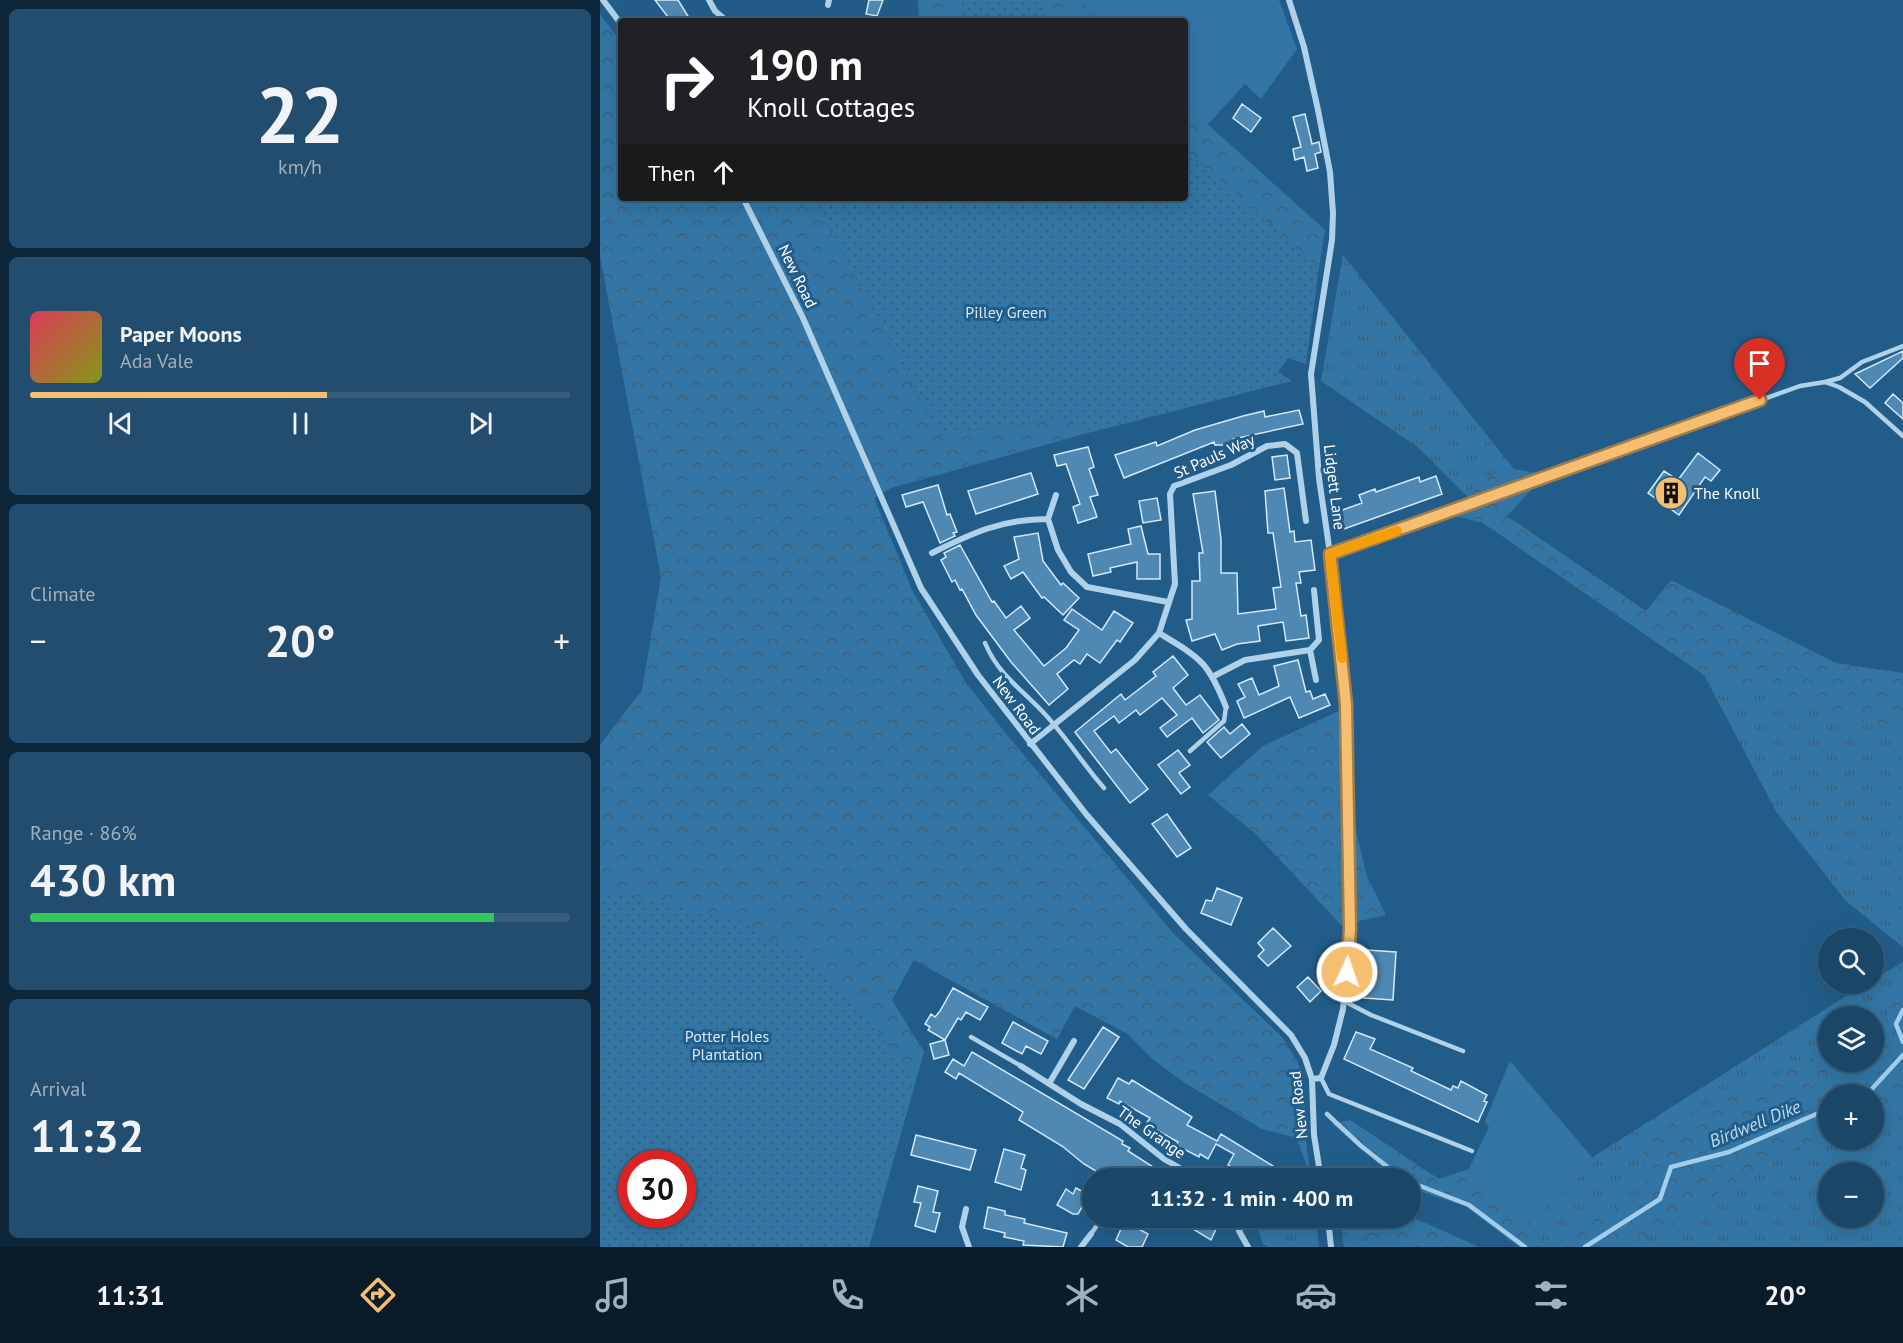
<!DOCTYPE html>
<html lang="en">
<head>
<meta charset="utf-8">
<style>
	:root { --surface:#1a4668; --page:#234d6e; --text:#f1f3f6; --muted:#9fb1c0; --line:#385e7c; --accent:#f6be71 }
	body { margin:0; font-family:"PT Sans",sans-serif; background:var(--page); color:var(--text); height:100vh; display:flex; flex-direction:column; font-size:22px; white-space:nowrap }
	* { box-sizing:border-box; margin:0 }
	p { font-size:20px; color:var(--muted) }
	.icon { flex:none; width:33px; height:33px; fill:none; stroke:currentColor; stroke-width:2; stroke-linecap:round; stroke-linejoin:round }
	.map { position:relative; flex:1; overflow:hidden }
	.drawer { display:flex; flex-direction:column; gap:9px; padding:9px; background:#0e2639; width:600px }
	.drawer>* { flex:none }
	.guide { position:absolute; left:18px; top:18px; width:570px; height:183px; border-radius:6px; box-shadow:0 6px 24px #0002,0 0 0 2px var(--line); background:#202124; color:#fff; overflow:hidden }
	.buttons { position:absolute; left:1218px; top:928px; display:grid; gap:12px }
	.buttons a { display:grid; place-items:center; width:66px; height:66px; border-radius:50%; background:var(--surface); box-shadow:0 6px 24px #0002,0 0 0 2px var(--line); font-size:30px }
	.speed { position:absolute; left:18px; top:1150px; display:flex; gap:12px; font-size:30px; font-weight:700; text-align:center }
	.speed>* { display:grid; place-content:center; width:78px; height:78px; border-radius:50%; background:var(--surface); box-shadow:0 6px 24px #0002,0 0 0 2px var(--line); line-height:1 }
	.speed .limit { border:9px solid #d22; background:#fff; color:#111 }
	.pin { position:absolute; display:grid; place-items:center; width:51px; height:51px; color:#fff; margin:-62px -26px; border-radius:50% 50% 50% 0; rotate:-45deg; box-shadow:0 0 6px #0007 }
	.pin .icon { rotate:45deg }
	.me { position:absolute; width:66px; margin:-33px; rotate:3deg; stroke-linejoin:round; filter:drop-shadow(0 0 4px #0008) }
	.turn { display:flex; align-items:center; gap:21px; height:126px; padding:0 30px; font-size:27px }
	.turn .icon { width:78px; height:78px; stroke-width:2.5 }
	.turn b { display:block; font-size:42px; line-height:51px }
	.then { display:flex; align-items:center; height:57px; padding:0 30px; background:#0003; gap:12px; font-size:22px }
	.big { font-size:45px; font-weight:600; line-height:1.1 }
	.drawer .tile { flex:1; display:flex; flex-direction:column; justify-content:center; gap:9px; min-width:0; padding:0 21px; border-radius:9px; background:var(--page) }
	.drawer .dial { align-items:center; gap:0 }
	.dial b { font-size:78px; line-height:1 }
	.song { display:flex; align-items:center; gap:18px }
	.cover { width:72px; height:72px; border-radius:9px; background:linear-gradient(135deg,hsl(350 70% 55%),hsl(70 70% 35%)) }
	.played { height:6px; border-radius:3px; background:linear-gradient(90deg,var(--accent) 55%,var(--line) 55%) }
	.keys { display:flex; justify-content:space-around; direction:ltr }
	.heat { display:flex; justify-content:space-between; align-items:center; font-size:33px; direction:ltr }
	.charge { height:9px; border-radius:4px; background:linear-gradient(90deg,#34c759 86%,var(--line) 0) }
	.trip { position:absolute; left:482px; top:1168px; width:339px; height:60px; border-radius:30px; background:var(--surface); box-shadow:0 6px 24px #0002,0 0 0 2px var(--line); font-weight:600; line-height:60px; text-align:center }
	.dock { display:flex; height:96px; justify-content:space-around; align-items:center; background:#0a1c2a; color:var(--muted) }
	.dock .icon { width:42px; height:42px }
	.dock .selected { color:var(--accent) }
	.dock b { font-size:27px; color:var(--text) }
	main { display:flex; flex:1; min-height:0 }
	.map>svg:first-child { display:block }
	.grass { fill:url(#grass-tufts); fill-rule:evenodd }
	.forest { fill:url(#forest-crowns); fill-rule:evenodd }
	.park { fill:url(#park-dots); fill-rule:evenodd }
	.garden { fill:#3376a5 }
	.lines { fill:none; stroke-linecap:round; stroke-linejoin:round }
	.stream { stroke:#a2ceeb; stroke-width:4.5 }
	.building { fill:#4f89b3; stroke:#d3e9f8; stroke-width:1.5 }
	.lane { stroke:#afd2ea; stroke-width:4.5 }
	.street { stroke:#afd2ea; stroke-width:6 }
	.route-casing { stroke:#a07c49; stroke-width:15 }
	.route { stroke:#f6be71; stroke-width:10 }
	.slow { stroke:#f59e0b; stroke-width:10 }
	.labels { text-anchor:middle; stroke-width:6; stroke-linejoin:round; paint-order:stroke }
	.street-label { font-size:16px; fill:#fff; stroke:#225d8a }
	.park-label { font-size:16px; fill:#d3e9f8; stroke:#225d8a }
	.poi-label { font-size:16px; fill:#fff; stroke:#225d8a; text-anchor:start }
	.water-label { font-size:18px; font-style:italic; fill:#badbf2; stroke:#225d8a }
</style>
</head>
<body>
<main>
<section class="drawer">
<div class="tile dial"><b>22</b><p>km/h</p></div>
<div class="tile">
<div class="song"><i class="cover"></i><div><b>Paper Moons</b><p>Ada Vale</p></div></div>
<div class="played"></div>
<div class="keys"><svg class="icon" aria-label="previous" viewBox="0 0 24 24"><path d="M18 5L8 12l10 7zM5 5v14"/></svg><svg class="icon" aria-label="pause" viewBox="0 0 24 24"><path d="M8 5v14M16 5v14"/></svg><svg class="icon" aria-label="next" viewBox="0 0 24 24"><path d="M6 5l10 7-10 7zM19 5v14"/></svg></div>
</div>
<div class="tile"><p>Climate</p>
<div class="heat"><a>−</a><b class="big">20°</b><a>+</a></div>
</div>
<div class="tile"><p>Range · 86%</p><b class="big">430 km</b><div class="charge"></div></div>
<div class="tile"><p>Arrival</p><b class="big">11:32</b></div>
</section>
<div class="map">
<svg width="1303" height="1247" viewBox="0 0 1303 1247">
	<defs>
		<pattern id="grass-tufts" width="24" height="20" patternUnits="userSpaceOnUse" patternTransform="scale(1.5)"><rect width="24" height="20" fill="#3376a5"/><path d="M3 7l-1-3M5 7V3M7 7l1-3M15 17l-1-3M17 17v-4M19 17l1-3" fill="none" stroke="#415f74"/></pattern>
		<pattern id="forest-crowns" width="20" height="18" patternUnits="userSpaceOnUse" patternTransform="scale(1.5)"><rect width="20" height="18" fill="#3376a5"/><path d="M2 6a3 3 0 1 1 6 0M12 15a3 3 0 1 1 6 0" fill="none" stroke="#415f74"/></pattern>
		<pattern id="park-dots" width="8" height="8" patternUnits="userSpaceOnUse" patternTransform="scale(1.5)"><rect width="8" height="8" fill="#3376a5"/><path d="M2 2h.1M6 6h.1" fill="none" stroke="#415f74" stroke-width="1.8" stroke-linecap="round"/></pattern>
	</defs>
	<rect width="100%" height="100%" fill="#225d8a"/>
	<path class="grass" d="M743 255 914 469 892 474 866 495 819 448 721 381Z
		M1104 675 1303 732V947L1246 901 1177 813Z
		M1303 962V985L1281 1028 1274 1032V1017H1228V1052L1042 1136 1045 1190 948 1246 926 1225 995 1162 993 1157 1265 984H1274V979Z
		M1303 1099V1247H1017L1056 1234 1168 1160 1228 1133V1140H1274V1113ZM1228 1173H1274V1218H1228Z
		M662 1218 716 1220 719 1247H668L663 1244 657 1226Z
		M773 1234 795 1247H744L743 1242Z"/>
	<path class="forest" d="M318 0H363L362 12 365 21H319Z
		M442 0H486L485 9 498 21H444Z
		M0 14 21 42V198H213L340 435 471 418 480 435 291 488 274 498 313 592 366 683 407 735 573 933 682 1037 697 1061 704 1083 705 1134 711 1179 697 1138 662 1129 585 1083 551 1058 528 1034 475 1006 457 1039 314 960 292 1000 324 1052 269 1247H0V745L42 690 61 577 0 256ZM32 1164H82V1215H32Z
		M585 104 725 230 719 268 585 149Z
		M914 469 938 473 933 488 907 516 1046 611 1071 580 1236 663 1303 673V732L1104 675 883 523 856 516 875 507 866 495 892 474Z
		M739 711 754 822 767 877 786 915 741 925 655 833 608 795 663 746Z
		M1303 985V1099L1274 1113V1095H1228V1133L1168 1160 1056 1234 1017 1247H919L865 1206 825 1193 810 1185V1179L795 1177 732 1124 750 1120 839 1179 869 1169 948 1246 1045 1190 1042 1136 1228 1052V1062H1274V1032L1281 1028Z
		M810 1216 879 1247H795L773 1234 743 1242 741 1218H810Z"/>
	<path class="park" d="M363 0H442L444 21H365L362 12Z
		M585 149 719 268 706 364 688 358 678 372 692 381 480 435 471 418 340 435 213 198H585Z
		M8 890 143 921 203 954 256 1004 313 1075 266 1247H0V892ZM32 1164H82V1215H32Z"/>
	<path class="garden" d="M486 0H679L697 49 661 99 645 84 607 125 585 104V21H498L485 9Z
		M910 1061 996 1162 926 1225 869 1169 889 1127 885 1121Z"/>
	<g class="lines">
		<path class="stream" d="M1303 1010 1296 1024 1303 1042
			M1261 1095 1270 1091 1303 1055
			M727 1114 761 1146 803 1179
			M810 1182 869 1205 925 1247
			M985 1247 1060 1199 1071 1167 1129 1152 1228 1109"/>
	</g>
	<path class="building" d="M55 0H78L91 21H71Z
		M269 0H283L277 16 266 14Z
		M642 104 661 118 651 132 633 118Z
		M705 114 712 144 719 142 721 152 715 154 718 168 707 171 704 157 695 160 693 149 701 147 693 117Z
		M1303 351V358L1270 388 1255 374Z
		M1293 394 1303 403V419L1285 403Z
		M699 410 703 424 633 439V442L623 445H615L614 442 524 478 515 455 556 442 557 446 595 430 643 416 664 411 665 417Z
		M488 447 494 467 489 469 498 495 490 497 497 517 478 523 473 507 480 504 466 464 457 466 454 455Z
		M1098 453 1120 470 1111 481 1105 477 1079 515 1048 493 1064 471 1078 480Z
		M687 455 690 478 675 480 672 457Z
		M431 473 438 494 376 514 368 491Z
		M836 476 842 494 741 530 734 513 762 503 759 495 775 489 776 492 819 477 820 482Z
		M338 485 347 515 350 514 357 532 353 533 355 536 340 543 323 502 306 507 302 495Z
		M684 488 690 532 694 531 695 542 711 540 715 570 699 572 701 583H696L701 616 706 615 709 638 686 641 683 622 658 626 660 641 637 644 622 650 615 634 592 641 586 620 592 619V581H600L599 553H603L593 494 615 491 621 539V573H637L638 614 676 609 673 588 681 587 673 533H668L665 491Z
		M557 498 561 520 543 523 539 501Z
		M541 526 548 554H560V579H537V562L510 568 511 572 493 576 488 554 531 544 528 529Z
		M438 533 443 561 461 585 463 583 479 598 463 615 444 597 442 598 423 572 411 579 404 566 419 559 414 537Z
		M360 545 392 602 394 601 406 618 421 606 430 618 414 630 444 666 466 648 479 630 464 620 472 609 502 630 514 611 533 623 520 642 517 640 500 663 487 654 480 664 474 660 457 674 468 689 449 705 411 662 376 615 362 589 360 590 355 580 352 582 341 560 346 557 344 553Z
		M573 656 588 675 573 688 586 705 600 695 619 720 603 733 592 718 567 737 560 728 577 715 562 698 540 715 536 710 519 723 514 716 494 731 511 753 516 749 548 789 530 803 475 732 521 694 525 700 556 676 553 672Z
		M698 660 706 692 710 691 713 699 725 694 730 705 699 718 690 697 644 718 637 701 645 697 638 684 652 678 659 695 679 686 674 666Z
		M642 724 650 734 621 758 607 742 624 727 630 734Z
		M578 750 590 765 579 773 590 787 581 794 558 765Z
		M567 814 591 848 577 857 552 824Z
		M617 888 642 898 631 925 601 913 606 900 612 901Z
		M673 928 691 946 668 966 658 956 664 950 658 943Z
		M767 950 796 952 793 1000 764 998Z
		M708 977 721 991 710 1002 697 987Z
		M353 988 388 1007 380 1020 366 1012 361 1020 358 1018 345 1040 328 1030 330 1027 325 1024 331 1014 335 1017 340 1011Z
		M413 1022 448 1041 441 1054 426 1046 422 1054 402 1043Z
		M503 1027 519 1037 484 1089 468 1080Z
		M756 1032 775 1039 770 1049 813 1068 811 1071 851 1090 853 1086 858 1088 861 1081 887 1095 884 1101 887 1102 878 1122 744 1059Z
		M345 1040 349 1055 334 1059 330 1044Z
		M372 1052 523 1141 522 1144 530 1148 528 1151 572 1179H536L523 1171 518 1179H509L484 1164 462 1146 419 1120 423 1112 359 1073 356 1079 345 1072 353 1059 364 1066Z
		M518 1078 529 1084 532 1080 592 1117 587 1125 617 1141 621 1134 694 1179H652L628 1165 634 1154 616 1144 608 1159 600 1154 599 1157 576 1145 578 1142 546 1124 550 1118 520 1101 519 1104 507 1098Z
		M316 1135 376 1150 370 1170 311 1155Z
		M404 1149 425 1155 421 1168 426 1170 421 1190 395 1182Z
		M318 1186 338 1191 333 1212 340 1213 335 1232 315 1226 321 1203 314 1202Z
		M476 1188 489 1195 478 1214H473L457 1205 466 1189 473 1194Z
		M388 1207 405 1211V1215L425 1219 424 1223 467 1233 463 1247 423 1245 424 1241 404 1237 405 1233 384 1228Z
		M526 1218 538 1222 535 1227 548 1234 542 1247H528L516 1240Z
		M599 1218H621L611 1240 593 1229Z"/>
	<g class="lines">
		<path class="lane" d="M1225 382 1240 378 1262 362 1303 346
			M846 514 1200 386 1225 382 1239 387 1265 402 1303 436
			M385 643C398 674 420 688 442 711 465 735 482 763 504 788
			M590 751 624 721 626 707
			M744 1001 771 1015 863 1051
			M371 1037 421 1066
			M721 1078 729 1094 872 1151
			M491 1234 502 1218"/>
		<path class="street" d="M3 0 21 24
			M109 0 115 11 127 21
			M689 0 704 47 718 110 730 172 733 213 732 240 711 374 719 478 734 581 746 703 750 929 743 1009 734 1045 721 1078 712 1079
			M228 5 229 0
			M143 198 203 318 321 588 378 675 486 814 586 929 691 1035 705 1058 712 1079 714 1135 721 1179
			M456 495 448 519 458 550 471 572 487 587 568 602
			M332 553C372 533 402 519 448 519
			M731 554 846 514
			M559 633C600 658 608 661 626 707
			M710 650 719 640 714 590
			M614 676 645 660 710 650 716 680
			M430 744 535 660 559 633 575 584 570 494 574 486 631 465 667 446 685 444 697 453 706 521
			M421 1066 481 1104 520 1124 564 1159 585 1171 610 1179
			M450 1082 474 1041
			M366 1209 362 1227 369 1247
			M647 1218 639 1231 648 1247
			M728 1218 731 1247
			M481 1247 491 1234"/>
	</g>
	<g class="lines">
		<defs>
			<path id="route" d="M747 972 750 929 746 704 730 554 1160 400"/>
		</defs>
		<use href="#route" class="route-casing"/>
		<use href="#route" class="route"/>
		<path class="slow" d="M742 658 730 554 797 531"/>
	</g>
	<defs>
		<symbol id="building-disc" viewBox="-11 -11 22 22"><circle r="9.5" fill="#f6be71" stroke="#225d8a"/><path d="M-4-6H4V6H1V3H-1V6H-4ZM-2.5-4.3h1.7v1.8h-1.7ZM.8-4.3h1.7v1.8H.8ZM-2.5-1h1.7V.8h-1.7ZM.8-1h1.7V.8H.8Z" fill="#111"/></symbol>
	</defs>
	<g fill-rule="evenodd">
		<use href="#building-disc" x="1052" y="474" width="38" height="38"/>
	</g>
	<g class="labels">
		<g class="street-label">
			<text transform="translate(198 276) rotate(64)" y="6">New Road</text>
			<text transform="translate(614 456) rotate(-24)" y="6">St Pauls Way</text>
			<text transform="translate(735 487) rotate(83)" y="6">Lidgett Lane</text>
			<text transform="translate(417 705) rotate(53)" y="6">New Road</text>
			<text transform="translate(698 1105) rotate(-96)" y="6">New Road</text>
			<text transform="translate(552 1132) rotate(35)" y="6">The Grange</text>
		</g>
		<g class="park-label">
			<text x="406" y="318">Pilley Green</text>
			<text x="127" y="1042">Potter Holes<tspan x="127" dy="18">Plantation</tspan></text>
		</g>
		<g class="poi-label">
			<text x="1094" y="499">The Knoll</text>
		</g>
		<g class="water-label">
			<text transform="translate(1155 1124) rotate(-22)" y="6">Birdwell Dike</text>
		</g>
	</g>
</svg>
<div class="buttons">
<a><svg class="icon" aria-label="search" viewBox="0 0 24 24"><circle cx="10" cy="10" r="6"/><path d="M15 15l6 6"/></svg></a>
<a><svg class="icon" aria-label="layers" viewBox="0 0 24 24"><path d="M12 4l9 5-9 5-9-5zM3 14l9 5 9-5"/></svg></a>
<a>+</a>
<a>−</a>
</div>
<div class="speed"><div class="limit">30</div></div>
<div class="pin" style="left:1160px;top:400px;background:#d93025"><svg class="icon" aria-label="arrive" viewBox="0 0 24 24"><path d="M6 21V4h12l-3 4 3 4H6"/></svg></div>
<svg class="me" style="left:747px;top:972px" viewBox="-20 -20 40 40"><circle r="17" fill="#f6be71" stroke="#fff" stroke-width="3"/><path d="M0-11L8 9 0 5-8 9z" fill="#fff"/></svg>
<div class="trip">11:32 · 1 min · 400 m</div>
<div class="guide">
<div class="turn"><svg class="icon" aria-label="right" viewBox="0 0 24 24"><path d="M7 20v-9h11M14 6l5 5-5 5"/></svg><div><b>190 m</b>Knoll Cottages</div></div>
<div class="then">Then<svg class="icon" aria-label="ahead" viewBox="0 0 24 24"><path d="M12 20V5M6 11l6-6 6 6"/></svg></div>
</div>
</div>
</main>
<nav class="dock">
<b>11:31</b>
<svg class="icon selected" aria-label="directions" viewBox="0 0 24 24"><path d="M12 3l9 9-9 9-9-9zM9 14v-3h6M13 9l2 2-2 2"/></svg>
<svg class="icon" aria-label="music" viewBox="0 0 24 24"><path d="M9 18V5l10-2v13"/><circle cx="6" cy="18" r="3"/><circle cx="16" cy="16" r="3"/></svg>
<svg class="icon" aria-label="phone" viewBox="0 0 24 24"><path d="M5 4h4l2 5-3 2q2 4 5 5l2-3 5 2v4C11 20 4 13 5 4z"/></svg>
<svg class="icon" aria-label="climate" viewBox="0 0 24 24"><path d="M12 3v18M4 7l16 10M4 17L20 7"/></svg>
<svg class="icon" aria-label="car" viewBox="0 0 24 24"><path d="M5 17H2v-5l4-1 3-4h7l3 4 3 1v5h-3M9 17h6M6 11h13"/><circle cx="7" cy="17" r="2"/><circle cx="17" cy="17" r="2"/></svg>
<svg class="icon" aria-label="filters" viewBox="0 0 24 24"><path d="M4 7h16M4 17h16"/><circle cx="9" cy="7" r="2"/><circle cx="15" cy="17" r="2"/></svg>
<b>20°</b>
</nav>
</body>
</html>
